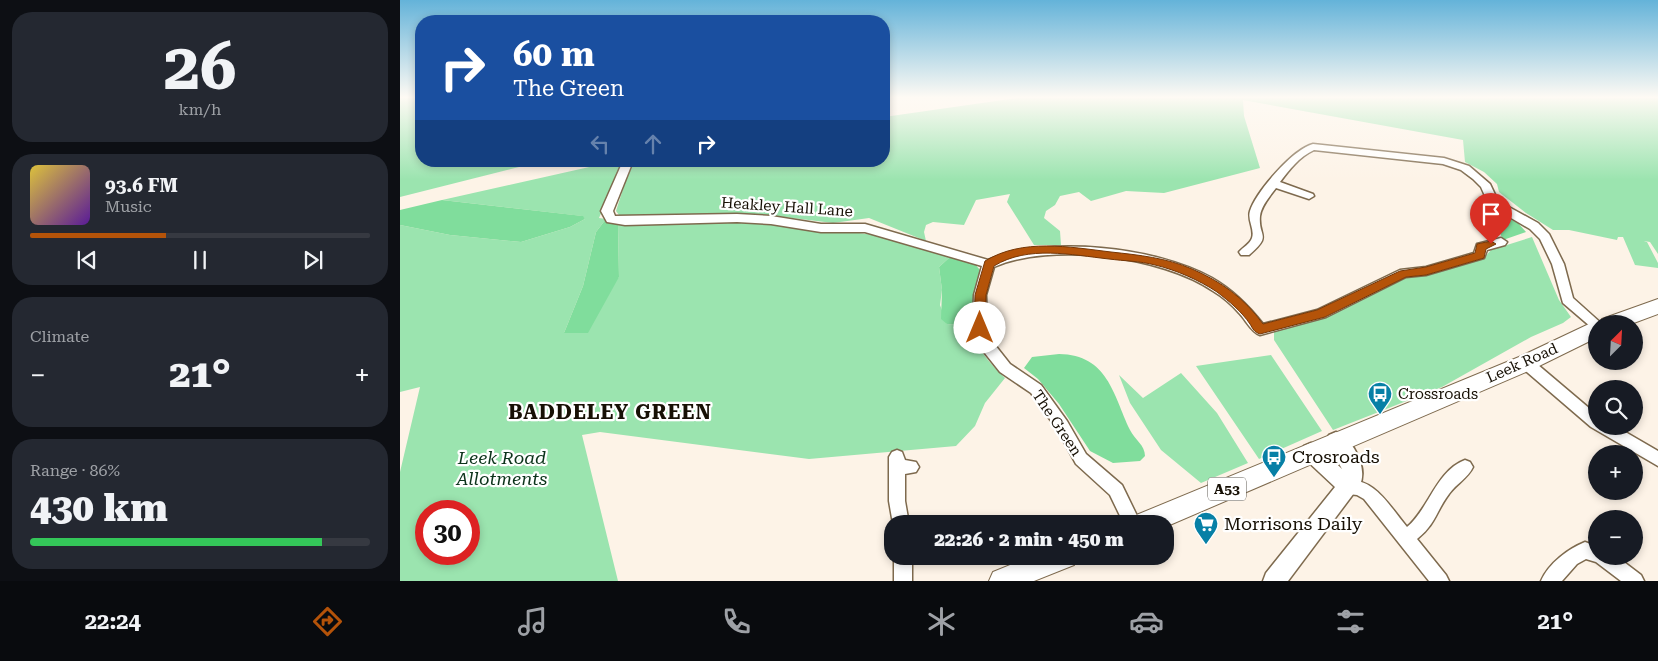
<!DOCTYPE html>
<html lang="en">
<head>
<meta charset="utf-8">
<style>
	:root { --surface:#171b24; --page:#242831; --text:#f1f3f6; --muted:#9ea1a6; --line:#363941; --accent:#b45309 }
	body { margin:0; font-family:"Roboto Serif",serif; background:var(--page); color:var(--text); height:100vh; display:flex; flex-direction:column; font-size:19px; white-space:nowrap }
	* { box-sizing:border-box; margin:0 }
	p { font-size:16px; color:var(--muted) }
	.icon { flex:none; width:28px; height:28px; fill:none; stroke:currentColor; stroke-width:2; stroke-linecap:round; stroke-linejoin:round }
	.map { position:relative; flex:1; overflow:hidden }
	.panel { display:flex; flex-direction:column; gap:12px; padding:12px; background:#0d0f14; width:400px }
	.panel>* { flex:none }
	.banner { position:absolute; left:15px; top:15px; width:475px; height:152px; border-radius:20px; box-shadow:0 2px 8px #0003; background:#1a4fa0; color:#fff; overflow:hidden }
	.needle { width:32px; rotate:24deg }
	.fabs { position:absolute; left:1188px; top:315px; display:grid; gap:10px }
	.fabs a { display:grid; place-items:center; width:55px; height:55px; border-radius:50%; background:var(--surface); box-shadow:0 2px 8px #0003; font-size:25px }
	.speed { position:absolute; left:15px; top:500px; display:flex; gap:10px; font-size:25px; font-weight:700; text-align:center }
	.speed>* { display:grid; place-content:center; width:65px; height:65px; border-radius:50%; background:var(--surface); box-shadow:0 2px 8px #0003; line-height:1 }
	.speed .limit { border:8px solid #d22; background:#fff; color:#111 }
	.pin { position:absolute; display:grid; place-items:center; width:42px; height:42px; color:#fff; margin:-51px -21px; border-radius:50% 50% 50% 0; rotate:-45deg; box-shadow:0 0 5px #0007 }
	.pin .icon { rotate:45deg }
	.me { position:absolute; width:55px; margin:-28px; rotate:0deg; stroke-linejoin:round; filter:drop-shadow(0 0 4px #0008) }
	.turn { display:flex; align-items:center; gap:18px; height:105px; padding:0 15px; font-size:22px }
	.turn .icon { width:65px; height:65px; stroke-width:2.5 }
	.turn b { display:block; font-size:35px; line-height:42px }
	.lanes { display:flex; align-items:center; height:48px; padding:0 15px; background:#0003; justify-content:center; gap:25px; direction:ltr }
	.lanes .off { opacity:.35 }
	.big { font-size:38px; font-weight:800; line-height:1.1 }
	.panel .card { flex:1; display:flex; flex-direction:column; justify-content:center; gap:8px; min-width:0; padding:0 18px; border-radius:20px; background:var(--page) }
	.panel .dial { align-items:center; gap:0 }
	.dial b { font-size:65px; line-height:1 }
	.song { display:flex; align-items:center; gap:15px }
	.cover { width:60px; height:60px; border-radius:8px; background:linear-gradient(135deg,hsl(50 70% 55%),hsl(270 70% 35%)) }
	.played { height:5px; border-radius:2px; background:linear-gradient(90deg,var(--accent) 40%,var(--line) 40%) }
	.keys { display:flex; justify-content:space-around; direction:ltr }
	.heat { display:flex; justify-content:space-between; align-items:center; font-size:28px; direction:ltr }
	.charge { height:8px; border-radius:4px; background:linear-gradient(90deg,#34c759 86%,var(--line) 0) }
	.trip { position:absolute; left:484px; top:515px; width:290px; height:50px; border-radius:20px; background:var(--surface); box-shadow:0 2px 8px #0003; font-weight:800; line-height:50px; text-align:center }
	.menu { display:flex; height:80px; justify-content:space-around; align-items:center; background:#090b0e; color:var(--muted) }
	.menu .icon { width:35px; height:35px }
	.menu .current { color:var(--accent) }
	.menu b { font-size:22px; color:var(--text) }
	main { display:flex; flex:1; min-height:0 }
	.map>svg:first-child { display:block }
	.green { fill:#9be4af; fill-rule:evenodd }
	.forest { fill:#80dd9c }
	.lines { fill:none; stroke-linecap:round; stroke-linejoin:round }
	.minor-casing { stroke:#7e6a4e; stroke-width:3 }
	.major-casing { stroke:#7e6a4e; stroke-width:3 }
	.highway-casing { stroke:#7e6a4e; stroke-width:2 }
	.minor { fill:#fff; fill-rule:evenodd }
	.major { fill:#fff; fill-rule:evenodd }
	.highway { fill:#fff; fill-rule:evenodd }
	.route { fill:#b45309; stroke:#753606 }
	.labels { text-anchor:middle; stroke-width:4.5; stroke-linejoin:round; paint-order:stroke }
	.shield { fill:#fff; stroke:#5d5850; stroke-width:1 }
	.shield-label { font-size:14px; font-weight:bold; fill:#171005 }
	.street-label { font-size:15px; fill:#171005; stroke:#fff }
	.poi-label { font-size:15px; fill:#171005; stroke:#fff; text-anchor:start }
	.near-poi-label { font-size:18px; fill:#171005; stroke:#fff; text-anchor:start }
	.near-park-label { font-size:18px; font-style:italic; fill:#0b331a; stroke:#fff }
	.district-label { font-size:20px; font-weight:bold; letter-spacing:1px; fill:#171005; stroke:#fff }
</style>
</head>
<body>
<main>
<section class="panel">
<div class="card dial"><b>26</b><p>km/h</p></div>
<div class="card">
<div class="song"><i class="cover"></i><div><b>93.6 FM</b><p>Music</p></div></div>
<div class="played"></div>
<div class="keys"><svg class="icon" aria-label="previous" viewBox="0 0 24 24"><path d="M18 5L8 12l10 7zM5 5v14"/></svg><svg class="icon" aria-label="pause" viewBox="0 0 24 24"><path d="M8 5v14M16 5v14"/></svg><svg class="icon" aria-label="next" viewBox="0 0 24 24"><path d="M6 5l10 7-10 7zM19 5v14"/></svg></div>
</div>
<div class="card"><p>Climate</p>
<div class="heat"><a>−</a><b class="big">21°</b><a>+</a></div>
</div>
<div class="card"><p>Range · 86%</p><b class="big">430 km</b><div class="charge"></div></div>
</section>
<div class="map">
<svg width="1258" height="581" viewBox="0 0 1258 581">
	<rect width="100%" height="100%" fill="#fdf3e7"/>
	<path class="green" d="M0 98H21V161H143L0 197Z
		M617 98H1258V254L1250 242 1244 241 1247 242 1258 263V268L1235 265 1223 237H1218L1217 240 1169 230H1153L1126 213 1099 192 1097 184 1084 172 1065 162 1063 140 843 100 844 116 860 168 764 193 726 191 691 201 679 192 660 196 655 205 646 211 644 218 660 231 661 245H634L607 202 610 194 576 200 564 225 533 222 526 225 524 232 526 241 469 218 433 223 359 214 228 217 219 215 216 211 232 161H484V117Z
		M216 161H220L221 167 199 218 206 219 196 232 183 286 164 333 219 277 218 224 368 222 411 231 452 232 481 236 550 257 539 267 542 290 540 305 547 324 573 326C578 351 587 360 605 378L585 403 575 426 556 446 409 459 200 432 182 435 218 581H0V472L20 387 0 392V225L50 235 121 242 170 227 185 219 182 216 42 200ZM26 511H69V554H26Z
		M1132 237 1159 300 1171 317 1163 323 1131 337 1042 387 933 430 874 340V332L877 327 1006 275 1030 273 1083 259 1091 250Z
		M871 355 922 431 859 459 796 366Z
		M781 373 817 413 848 463 801 483 761 450 730 403 719 375 743 398Z"/>
	<path class="forest" d="M42 200 183 216 185 219 170 227 121 242 50 235 0 225V210Z
		M1090 210 1118 223 1126 232 1103 240Z
		M206 219 218 224 219 277 188 333H164L183 286 196 232Z
		M550 257 574 263 580 270 575 290 573 326 547 324 541 319 542 290 539 267Z
		M659 354C708 355 713 394 730 430 735 440 745 445 745 456L740 461 713 463 690 451 659 404 638 379 624 368 632 357Z"/>
	<g class="lines">
		<defs>
			<path id="minor" d="M913 144 1044 158 1069 166 1090 184 1098 201 1138 223 1149 234 1164 264 1173 298 1202 324H1196V329L1191 327 1163 303 1152 264 1140 239 1130 229 1089 205 1081 187 1073 179 1061 170 1043 164 914 150C899 157 889 170 880 182L913 194 914 196 909 199 876 188C870 196 861 206 860 216 858 238 873 234 849 255H841L839 252C843 247 850 244 852 238 855 229 847 220 850 211 856 192 893 149 913 144Z
				M223 161H233L213 211 215 216 337 214 371 216 421 224H465L588 260C647 235 757 247 812 278 833 290 849 306 863 324L917 310 1000 270 1026 267 1074 253 1077 244 1101 238 1107 242 1105 245 1087 250 1084 258 1026 275 1006 277 926 317 860 335C851 332 846 320 839 313 832 305 823 297 813 291 762 256 651 242 594 267L586 295 587 327 595 345 610 364 641 385 667 421 686 454 722 485 741 524H724L710 495 676 464 657 429 631 393 600 372 584 352 573 327 574 295 582 266 465 232H421L371 224 337 222 225 225 207 222 201 211Z
				M1126 358 1131 359 1196 414V426H1215L1258 451V466L1191 427 1121 367 1119 363 1121 359Z
				M497 450 502 452 505 460 516 462 519 467 516 472 505 474V501L509 524H493L489 501V457L492 452Z
				M1065 460 1070 462 1073 467C1068 478 1056 484 1049 494 1036 511 1036 524 1017 539L1046 575 1049 581H1029L964 499 957 495 940 493 938 488 940 483C971 471 990 507 1007 527 1029 509 1036 471 1065 460Z
				M1185 542 1196 546V556H1216L1241 575 1244 581H1221L1196 562 1186 559 1177 564 1162 581H1141C1149 563 1168 549 1185 542Z
				M494 556H512V581H494Z"/>
			<path id="major" d="M936 432C953 439 968 467 960 485L888 581H863L866 573 935 487 904 458 901 452 904 446 911 443 918 446 942 469 926 441 929 435Z"/>
			<path id="highway" d="M1258 299V314L1231 324H1196V338L1133 369 765 527V524H731L734 516 1119 357 1189 324 1200 323 1202 319Z
				M632 556H678L674 565 634 581H589L593 572Z"/>
		</defs>
		<use href="#minor" class="minor-casing"/>
		<use href="#major" class="major-casing"/>
		<use href="#highway" class="highway-casing"/>
		<use href="#minor" class="minor"/>
		<use href="#major" class="major"/>
		<use href="#highway" class="highway"/>
	</g>
	<linearGradient id="sky" x2="0" y2="1"><stop stop-color="#64b3d9"/><stop offset="0.54" stop-color="#fefaf4"/><stop offset="1" stop-color="#fefaf4" stop-opacity="0"/></linearGradient>
	<rect width="1258" height="180" fill="url(#sky)"/>
	<path class="route" d="M1091 241 1096 244 1086 249 1084 258 1026 275 1006 277 925 317 860 334C854 332 853 329 850 324 841 311 830 302 817 292 799 280 776 270 755 265 740 261 724 261 709 259 672 255 628 245 594 266L586 295V328L580 332 574 328 575 295 585 261C623 238 669 247 711 252 739 255 767 258 792 269 822 282 844 298 863 324L917 310 1000 271 1026 267 1075 253 1077 244Z"/>
	<defs>
		<symbol id="bus-pin" viewBox="-11 -11 22 30"><path d="M0 17L-7.5 6A9.5 9.5 0 1 1 7.5 6Z" fill="#0780a6" stroke="#fff"/><path d="M-5-6H5V4H4V6H2V4H-2V6H-4V4H-5ZM-3.5-4V0h7V-4ZM-3.5 1.2v1.5H-2V1.2ZM2 1.2v1.5H3.5V1.2Z" fill="#fff"/></symbol>
		<symbol id="supermarket-pin" viewBox="-11 -11 22 30"><path d="M0 17L-7.5 6A9.5 9.5 0 1 1 7.5 6Z" fill="#0780a6" stroke="#fff"/><path d="M-6-5.5h2.5l.6 2H6L4.5 2H-2.5L-4.4-4H-6ZM-1.5 3.2a1.3 1.3 0 1 0 .1 0ZM3 3.2a1.3 1.3 0 1 0 .1 0Z" fill="#fff"/></symbol>
	</defs>
	<g fill-rule="evenodd">
		<use href="#bus-pin" x="966" y="380" width="28" height="38"/>
		<use href="#bus-pin" x="860" y="443" width="28" height="38"/>
		<use href="#supermarket-pin" x="792" y="510" width="28" height="38"/>
	</g>
	<g class="labels">
		<rect class="shield" x="808" y="477.5" width="38" height="23" rx="4"/>
		<g class="shield-label">
			<text x="827" y="494">A53</text>
		</g>
		<g class="street-label">
			<text transform="translate(387 207) rotate(4)" y="5">Heakley Hall Lane</text>
			<text transform="translate(1122 363) rotate(-24)" y="5">Leek Road</text>
			<text transform="translate(657 423) rotate(56)" y="5">The Green</text>
		</g>
		<g class="poi-label">
			<text x="998" y="399">Crossroads</text>
		</g>
		<g class="near-poi-label">
			<text x="892" y="463">Crosroads</text>
			<text x="824" y="530">Morrisons Daily</text>
		</g>
		<g class="near-park-label">
			<text x="102" y="464">Leek Road<tspan x="102" dy="21">Allotments</tspan></text>
		</g>
		<g class="district-label">
			<text x="210" y="419">BADDELEY GREEN</text>
		</g>
	</g>
</svg>
<div class="fabs">
<a><svg class="needle" viewBox="-14 -14 28 28"><path d="M0-13l5 13h-10z" fill="#e53935"/><path d="M0 13l5-13h-10z" fill="#9ea1a6"/></svg></a>
<a><svg class="icon" aria-label="search" viewBox="0 0 24 24"><circle cx="10" cy="10" r="6"/><path d="M15 15l6 6"/></svg></a>
<a>+</a>
<a>−</a>
</div>
<div class="speed"><div class="limit">30</div></div>
<div class="pin" style="left:1091px;top:244px;background:#d93025"><svg class="icon" aria-label="arrive" viewBox="0 0 24 24"><path d="M6 21V4h12l-3 4 3 4H6"/></svg></div>
<svg class="me" style="left:580px;top:328px" viewBox="-20 -20 40 40"><circle r="19" fill="#fff"/><path d="M0-13L10 11 0 6-10 11z" fill="#b45309"/></svg>
<div class="trip">22:26 · 2 min · 450 m</div>
<div class="banner">
<div class="turn"><svg class="icon" aria-label="right" viewBox="0 0 24 24"><path d="M7 20v-9h11M14 6l5 5-5 5"/></svg><div><b>60 m</b>The Green</div></div>
<div class="lanes"><svg class="icon off" aria-label="left" viewBox="0 0 24 24"><path d="M17 20v-9H6M10 6l-5 5 5 5"/></svg><svg class="icon off" aria-label="ahead" viewBox="0 0 24 24"><path d="M12 20V5M6 11l6-6 6 6"/></svg><svg class="icon" aria-label="right" viewBox="0 0 24 24"><path d="M7 20v-9h11M14 6l5 5-5 5"/></svg></div>
</div>
</div>
</main>
<nav class="menu">
<b>22:24</b>
<svg class="icon current" aria-label="directions" viewBox="0 0 24 24"><path d="M12 3l9 9-9 9-9-9zM9 14v-3h6M13 9l2 2-2 2"/></svg>
<svg class="icon" aria-label="music" viewBox="0 0 24 24"><path d="M9 18V5l10-2v13"/><circle cx="6" cy="18" r="3"/><circle cx="16" cy="16" r="3"/></svg>
<svg class="icon" aria-label="phone" viewBox="0 0 24 24"><path d="M5 4h4l2 5-3 2q2 4 5 5l2-3 5 2v4C11 20 4 13 5 4z"/></svg>
<svg class="icon" aria-label="climate" viewBox="0 0 24 24"><path d="M12 3v18M4 7l16 10M4 17L20 7"/></svg>
<svg class="icon" aria-label="car" viewBox="0 0 24 24"><path d="M5 17H2v-5l4-1 3-4h7l3 4 3 1v5h-3M9 17h6M6 11h13"/><circle cx="7" cy="17" r="2"/><circle cx="17" cy="17" r="2"/></svg>
<svg class="icon" aria-label="filters" viewBox="0 0 24 24"><path d="M4 7h16M4 17h16"/><circle cx="9" cy="7" r="2"/><circle cx="15" cy="17" r="2"/></svg>
<b>21°</b>
</nav>
</body>
</html>
